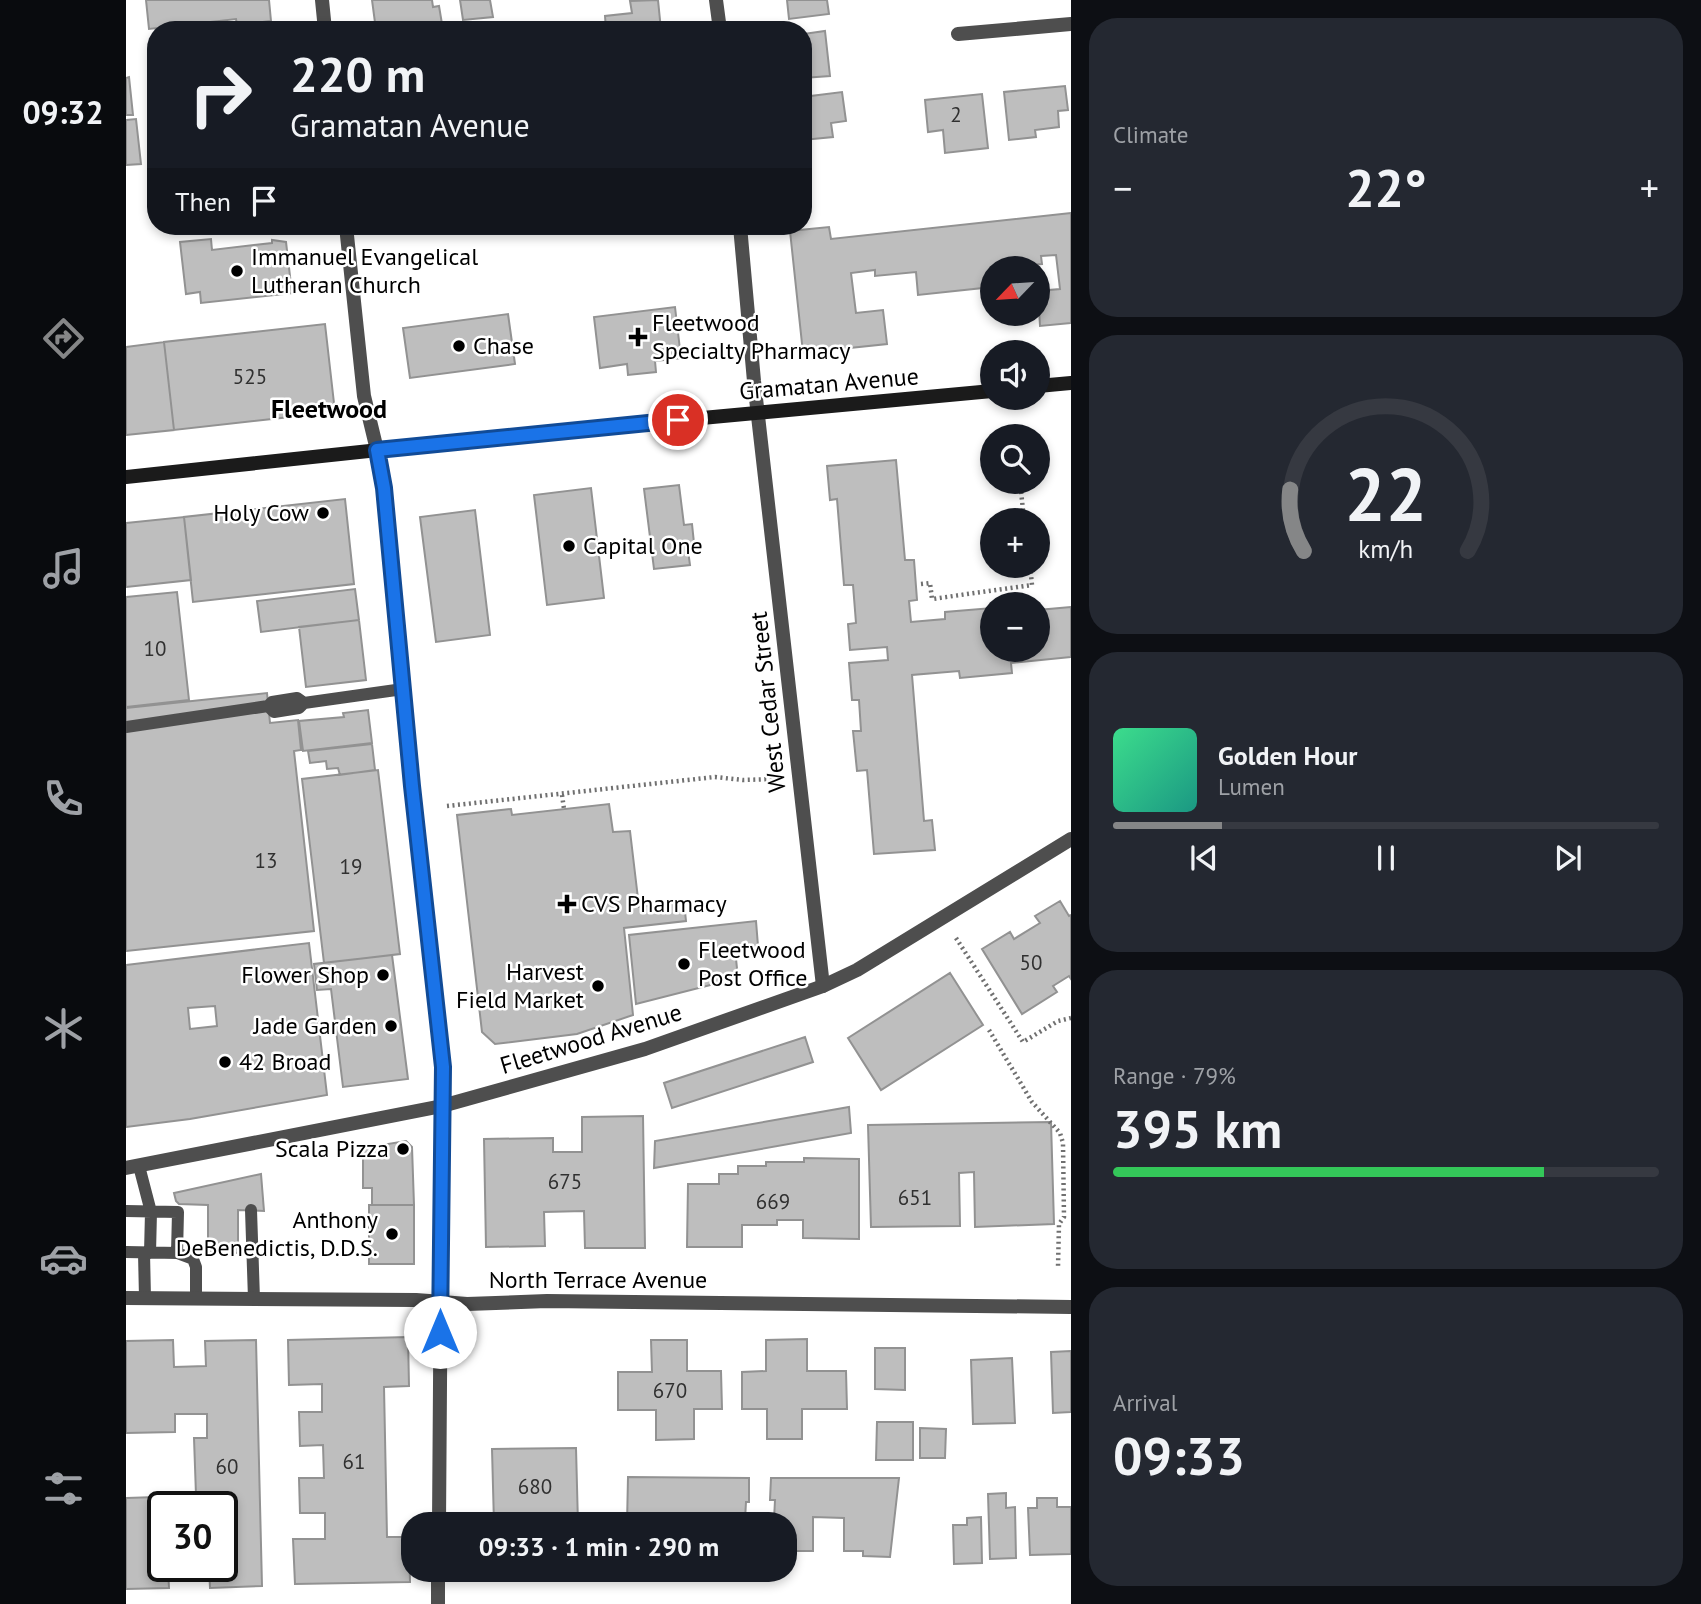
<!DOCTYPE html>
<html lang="en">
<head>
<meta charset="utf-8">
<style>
	:root { --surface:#171b24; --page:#242831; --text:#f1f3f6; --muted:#9ea1a6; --line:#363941; --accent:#858687 }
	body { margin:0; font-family:"PT Sans",sans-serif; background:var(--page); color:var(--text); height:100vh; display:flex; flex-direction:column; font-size:26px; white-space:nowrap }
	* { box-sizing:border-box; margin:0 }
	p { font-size:23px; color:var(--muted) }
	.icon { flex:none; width:38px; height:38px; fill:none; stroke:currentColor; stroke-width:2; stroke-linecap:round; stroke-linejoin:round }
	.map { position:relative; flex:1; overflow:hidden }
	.side { display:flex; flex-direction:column; gap:18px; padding:18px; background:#0d0f14; width:630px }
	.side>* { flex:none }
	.guide { position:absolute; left:21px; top:21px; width:665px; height:214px; border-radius:28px; box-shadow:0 4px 10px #0003; background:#171b24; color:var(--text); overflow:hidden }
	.needle { width:46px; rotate:245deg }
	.fabs { position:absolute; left:854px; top:256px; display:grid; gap:14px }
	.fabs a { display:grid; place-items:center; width:70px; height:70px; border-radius:50%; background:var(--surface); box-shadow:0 4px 10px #0003; font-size:35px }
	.speed { position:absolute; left:21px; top:1491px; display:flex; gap:14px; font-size:35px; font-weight:700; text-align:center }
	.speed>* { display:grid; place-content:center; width:91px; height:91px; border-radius:50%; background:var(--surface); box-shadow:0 4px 10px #0003; line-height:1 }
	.speed .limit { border:4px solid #111; border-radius:10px; background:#fff; color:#111 }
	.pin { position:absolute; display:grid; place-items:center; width:60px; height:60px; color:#fff; margin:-30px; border:4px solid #fff; border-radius:50%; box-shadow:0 2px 7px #0007 }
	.me { position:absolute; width:77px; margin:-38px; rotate:0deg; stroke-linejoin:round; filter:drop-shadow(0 0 5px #0008) }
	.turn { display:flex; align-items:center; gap:24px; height:147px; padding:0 28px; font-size:32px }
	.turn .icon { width:91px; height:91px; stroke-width:2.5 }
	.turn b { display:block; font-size:49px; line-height:60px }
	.then { display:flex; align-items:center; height:66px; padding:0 28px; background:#0003; gap:14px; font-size:26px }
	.big { font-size:52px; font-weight:600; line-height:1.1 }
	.side .card { flex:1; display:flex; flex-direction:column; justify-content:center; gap:10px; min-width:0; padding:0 24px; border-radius:28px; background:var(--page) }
	.side .dial { align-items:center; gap:0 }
	.dial svg { height:182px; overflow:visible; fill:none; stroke:var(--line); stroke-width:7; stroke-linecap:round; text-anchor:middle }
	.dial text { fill:var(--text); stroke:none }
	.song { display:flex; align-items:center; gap:21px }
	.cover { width:84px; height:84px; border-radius:10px; background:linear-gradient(135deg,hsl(150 70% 55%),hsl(170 70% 35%)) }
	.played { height:7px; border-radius:4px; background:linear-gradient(90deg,var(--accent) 20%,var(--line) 20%) }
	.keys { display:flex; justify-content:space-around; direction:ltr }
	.heat { display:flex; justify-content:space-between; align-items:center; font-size:38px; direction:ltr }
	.charge { height:10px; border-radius:5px; background:linear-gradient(90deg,#34c759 79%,var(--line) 0) }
	.trip { position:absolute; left:275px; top:1512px; width:396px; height:70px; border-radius:28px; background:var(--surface); box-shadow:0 4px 10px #0003; font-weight:600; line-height:70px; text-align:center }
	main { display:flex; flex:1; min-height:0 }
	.tab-bar { display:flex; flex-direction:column; width:126px; justify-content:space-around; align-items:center; background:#090b0e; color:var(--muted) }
	.tab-bar .icon { width:49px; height:49px }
	.tab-bar .selected { color:var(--accent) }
	.tab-bar b { font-size:32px; color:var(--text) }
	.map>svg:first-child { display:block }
	.building { fill:#bebebe; stroke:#929292; stroke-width:2; fill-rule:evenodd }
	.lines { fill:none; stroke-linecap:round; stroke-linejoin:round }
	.path { stroke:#707070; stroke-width:4.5; stroke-dasharray:2 3.5; stroke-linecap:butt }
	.service { stroke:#4e4e4e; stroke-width:12 }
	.minor { stroke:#4e4e4e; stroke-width:14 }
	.tertiary { stroke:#4e4e4e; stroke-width:14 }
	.secondary { stroke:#1b1b1b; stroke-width:14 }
	.route-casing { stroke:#114b97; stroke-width:18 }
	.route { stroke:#1a73e8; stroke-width:12 }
	.poi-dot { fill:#000; stroke:#fff; stroke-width:2.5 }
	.labels { text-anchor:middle; stroke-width:5; stroke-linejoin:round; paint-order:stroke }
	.number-label { font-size:21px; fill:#303030 }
	.poi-label { font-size:24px; fill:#000; stroke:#fff; text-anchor:start }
	.street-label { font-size:24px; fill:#000; stroke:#fff }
	.neighbourhood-label { font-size:26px; font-weight:bold; fill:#000; stroke:#fff }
</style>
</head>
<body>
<main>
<nav class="tab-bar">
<b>09:32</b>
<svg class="icon selected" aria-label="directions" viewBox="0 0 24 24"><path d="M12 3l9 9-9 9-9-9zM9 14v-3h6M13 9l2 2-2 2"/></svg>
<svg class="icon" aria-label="music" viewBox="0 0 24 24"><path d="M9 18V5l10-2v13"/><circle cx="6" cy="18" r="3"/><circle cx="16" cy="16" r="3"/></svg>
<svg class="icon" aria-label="phone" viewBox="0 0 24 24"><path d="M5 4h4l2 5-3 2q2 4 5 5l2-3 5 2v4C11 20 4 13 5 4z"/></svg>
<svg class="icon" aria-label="climate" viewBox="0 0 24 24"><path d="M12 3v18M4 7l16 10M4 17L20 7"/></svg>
<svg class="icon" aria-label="car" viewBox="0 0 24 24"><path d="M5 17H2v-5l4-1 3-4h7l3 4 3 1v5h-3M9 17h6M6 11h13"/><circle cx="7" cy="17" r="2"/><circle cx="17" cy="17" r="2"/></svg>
<svg class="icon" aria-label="filters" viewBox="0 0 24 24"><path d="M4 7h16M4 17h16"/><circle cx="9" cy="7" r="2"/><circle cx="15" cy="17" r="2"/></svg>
</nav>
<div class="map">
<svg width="945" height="1604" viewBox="0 0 945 1604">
	<rect width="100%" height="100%" fill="#fff"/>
	<path class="building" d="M20 0H143L145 21 111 25 110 19 23 29Z
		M246 0H306L307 7 313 6 317 30H250Z
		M334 0H364L367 17 337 20Z
		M532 0 535 30H480L479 16 506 13 504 1Z
		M661 0H701L703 14 663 19Z
		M699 31 704 76 677 78V34Z
		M3 77 7 115H0V78Z
		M939 86 942 110 932 111 933 127 909 130 910 137 883 140 878 92Z
		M716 92 720 121 705 123 707 137 677 140V97Z
		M856 94 862 148 819 153 817 130 802 132 799 100Z
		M10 119 15 164 0 165V120Z
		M945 213V323L914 326 912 291 934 289 930 255 915 256 916 264 866 268V287L792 295 790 272 749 276V270L725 273 730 313 757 310 761 344 677 353 664 231 703 227 705 239Z
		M85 239 86 250 146 243V240L160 242 166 293 75 303 74 292 60 294 54 242Z
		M549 307 555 358 529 361 530 372 502 375 501 364 474 368 468 317Z
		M382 314 389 364 284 378 277 328Z
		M199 324 209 412 48 430 38 342Z
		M38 342 48 430 0 435V347Z
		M770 460 779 560H788L791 600 783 601 785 622 819 619V612L866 608V649H912V610L945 607V657L885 663 886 673 834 678 833 671 786 675 798 821 806 820 809 850 748 854 741 770 731 771 727 731H735L733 700H726L723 663 762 660 761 647 724 650 722 624 730 623 727 585H718L711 499 704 500 701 466Z
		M553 485 558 525 566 524 568 543H561L564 565 528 569 518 489Z
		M465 488 478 598 421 605 408 495Z
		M219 499 228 584 67 602 58 517Z
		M349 510 364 635 310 642 294 517Z
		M58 517 65 580 0 587V523Z
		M229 589 233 620 135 632 131 601Z
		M51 592 63 700 0 707V597Z
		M233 620 240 680 180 687 173 627Z
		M141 693 144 723 172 720 175 750 168 751 188 931 0 951V708Z
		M242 710 246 743 177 751 173 721 218 717 217 713Z
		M246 744 249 770 214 775 212 768 201 769 200 761 184 763 182 751Z
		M252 770 274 954 198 963 176 779Z
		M483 804 487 832 504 831 513 907 558 902 560 921 498 928 507 1015 451 1034 369 1044 356 1032 331 815 385 809 386 815Z
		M934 901 943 916 945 915V979L943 976 927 986 931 992 896 1014 856 949 884 932 888 939 914 923 909 916Z
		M630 921 632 946 609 949 612 978 510 1004 503 935Z
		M183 943 201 1095 64 1119 0 1127V965ZM89 1006 91 1026 64 1029 62 1008Z
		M266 955 282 1079 217 1087 205 989 191 990 188 964Z
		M824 973 857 1025 755 1090 722 1038Z
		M679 1037 687 1062 546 1108 538 1083Z
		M723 1107 725 1133 528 1168 529 1141Z
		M517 1116 519 1248H459L458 1211 418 1212 419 1246 360 1247 358 1139 427 1138V1152H456V1117Z
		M925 1122 928 1224 849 1227 848 1172 833 1173 834 1226 745 1227 742 1125Z
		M280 1141 286 1147 288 1205H246V1188H237V1148Z
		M678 1158 733 1159V1239L677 1238V1220H651V1225H616V1247H561L562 1184H593V1174H612V1166H640V1162H678Z
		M135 1174 138 1211 112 1210V1253L82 1252V1205L53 1204 50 1201 48 1193Z
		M243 1205H288V1264H243Z
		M282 1337 283 1386 258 1387 261 1537H283L284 1582 169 1584 167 1539H199V1513H174L173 1478H198L197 1445 174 1446 173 1412H196V1384L163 1385 162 1340Z
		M681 1339V1371H720L721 1409H676V1439H641V1409H616V1372L640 1371V1340Z
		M47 1340 48 1367 80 1366 79 1341 130 1340 136 1586 84 1588 83 1566H96V1507H83V1495H70L68 1438H81V1414H49V1432L0 1433V1341Z
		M525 1340H561V1371H595L596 1409H568V1439L530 1440V1410H492V1372H526Z
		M749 1348H779V1390L749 1389Z
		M945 1351V1412L927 1413 925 1352Z
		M886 1358 889 1423 847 1424 845 1360Z
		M751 1422H787V1460H750Z
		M794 1428 820 1429 819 1458H794Z
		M450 1448 452 1524H368L366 1449Z
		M502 1477 623 1478V1502H620L619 1520H634L633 1524H579V1518H548V1524H501Z
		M645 1478H773L764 1557 737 1556V1551H718V1518L687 1517V1551H658V1524H633L634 1520H648L649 1500H644Z
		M880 1493V1508L889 1507 890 1558 864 1559 862 1494Z
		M30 1497V1512H37V1566H66L42 1567 43 1588 0 1589V1498Z
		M911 1498H931V1507H945V1554L904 1555 902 1508H911Z
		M855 1517 856 1563 828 1564 827 1525H841V1518Z"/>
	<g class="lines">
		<path class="path" d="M887 430 888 436
			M894 481 898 520
			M795 584 804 583 806 599 906 585 904 565
			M436 795 438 809
			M321 806 589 777 617 780 649 779
			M830 938 897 1042 932 1021 945 1018
			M863 1030 906 1102 934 1133 937 1143 938 1217 933 1224 932 1267"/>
		<path class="service" d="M142 706 148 712 173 708 178 703 277 689
			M0 727 142 706 146 702 171 698 178 703
			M13 1166 25 1212 24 1253
			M125 1210 128 1299
			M0 1211 52 1212 51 1253 0 1252
			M18 1253 19 1298
			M51 1253 67 1259 70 1267V1299"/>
		<path class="minor" d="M196 0 199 30
			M590 0 594 30
			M832 34 945 24
			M220 226 238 396 251 450
			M614 226 628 381 697 986
			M0 1298 290 1300 341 1304 421 1301 945 1307
			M313 1524 316 1106
			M312 1604V1570"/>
		<path class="tertiary" d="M251 450 258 488 286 786 317 1067 316 1106
			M0 1168 316 1106 519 1049 697 986 731 970 945 839"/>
		<path class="secondary" d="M912 386 945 383
			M0 477 393 435 866 391"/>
	</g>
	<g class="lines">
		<defs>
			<path id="route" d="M314 1332 317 1067 286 786 258 488 251 450 552 420"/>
		</defs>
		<use href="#route" class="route-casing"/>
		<use href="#route" class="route"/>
	</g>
	<g class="poi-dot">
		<circle cx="111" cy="271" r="7"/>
		<path d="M508.5 326.5h7v7h7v7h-7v7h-7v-7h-7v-7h7z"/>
		<circle cx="333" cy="346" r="7"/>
		<circle cx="197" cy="513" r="7"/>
		<circle cx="443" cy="546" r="7"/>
		<path d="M437.5 893.5h7v7h7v7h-7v7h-7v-7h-7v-7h7z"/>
		<circle cx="558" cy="964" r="7"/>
		<circle cx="257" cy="975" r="7"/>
		<circle cx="472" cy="986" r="7"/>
		<circle cx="265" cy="1026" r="7"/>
		<circle cx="99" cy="1062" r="7"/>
		<circle cx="277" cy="1149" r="7"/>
		<circle cx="266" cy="1234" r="7"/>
	</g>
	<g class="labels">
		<g class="number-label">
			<text x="830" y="122">2</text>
			<text x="124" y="384">525</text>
			<text x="29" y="656">10</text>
			<text x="140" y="868">13</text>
			<text x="225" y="874">19</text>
			<text x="905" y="970">50</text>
			<text x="439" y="1189">675</text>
			<text x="789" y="1205">651</text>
			<text x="647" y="1209">669</text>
			<text x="544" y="1398">670</text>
			<text x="228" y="1469">61</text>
			<text x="101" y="1474">60</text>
			<text x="409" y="1494">680</text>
		</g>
		<g class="poi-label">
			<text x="125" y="265">Immanuel Evangelical<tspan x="125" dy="28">Lutheran Church</tspan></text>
			<text x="526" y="331">Fleetwood<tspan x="526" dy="28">Specialty Pharmacy</tspan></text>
			<text x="347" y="354">Chase</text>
			<text x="183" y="521" text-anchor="end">Holy Cow</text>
			<text x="457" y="554">Capital One</text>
			<text x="455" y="912">CVS Pharmacy</text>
			<text x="572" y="958">Fleetwood<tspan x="572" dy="28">Post Office</tspan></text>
			<text x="458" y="980" text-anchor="end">Harvest<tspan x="458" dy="28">Field Market</tspan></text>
			<text x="243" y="983" text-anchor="end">Flower Shop</text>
			<text x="251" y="1034" text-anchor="end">Jade Garden</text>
			<text x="113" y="1070">42 Broad</text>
			<text x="263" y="1157" text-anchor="end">Scala Pizza</text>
			<text x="252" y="1228" text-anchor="end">Anthony<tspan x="252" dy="28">DeBenedictis, D.D.S.</tspan></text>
		</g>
		<g class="street-label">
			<text transform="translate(703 384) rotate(-5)" y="8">Gramatan Avenue</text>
			<text transform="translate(642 702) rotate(-96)" y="8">West Cedar Street</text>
			<text transform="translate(465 1039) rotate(-17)" y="8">Fleetwood Avenue</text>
			<text x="472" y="1288">North Terrace Avenue</text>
		</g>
		<g class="neighbourhood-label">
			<text x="203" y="418">Fleetwood</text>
		</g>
	</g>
</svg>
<div class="fabs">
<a><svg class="needle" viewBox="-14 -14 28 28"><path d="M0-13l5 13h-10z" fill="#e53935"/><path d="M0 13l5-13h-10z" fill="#9ea1a6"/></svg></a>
<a><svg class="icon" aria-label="sound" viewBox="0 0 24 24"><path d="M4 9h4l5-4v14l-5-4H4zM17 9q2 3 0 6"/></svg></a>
<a><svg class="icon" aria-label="search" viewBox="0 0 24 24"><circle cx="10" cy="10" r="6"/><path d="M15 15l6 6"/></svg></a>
<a>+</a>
<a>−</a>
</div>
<div class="speed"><div class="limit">30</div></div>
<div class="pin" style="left:552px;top:420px;background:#d93025"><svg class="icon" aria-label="arrive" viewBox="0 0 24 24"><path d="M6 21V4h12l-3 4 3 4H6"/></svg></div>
<svg class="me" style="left:314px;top:1332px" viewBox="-20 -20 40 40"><circle r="19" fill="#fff"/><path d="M0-13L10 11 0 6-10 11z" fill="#1a73e8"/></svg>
<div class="trip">09:33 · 1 min · 290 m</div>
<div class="guide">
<div class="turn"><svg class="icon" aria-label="right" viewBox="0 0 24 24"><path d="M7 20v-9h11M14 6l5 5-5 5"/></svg><div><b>220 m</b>Gramatan Avenue</div></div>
<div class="then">Then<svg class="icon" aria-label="arrive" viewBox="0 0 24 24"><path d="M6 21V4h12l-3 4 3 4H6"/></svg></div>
</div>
</div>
<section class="side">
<div class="card"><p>Climate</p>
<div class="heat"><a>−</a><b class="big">22°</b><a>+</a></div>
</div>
<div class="card dial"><svg viewBox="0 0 100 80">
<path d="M14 69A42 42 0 1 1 86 69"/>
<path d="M14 69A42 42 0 0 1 8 42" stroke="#858687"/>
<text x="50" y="56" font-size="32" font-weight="700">22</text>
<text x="50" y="72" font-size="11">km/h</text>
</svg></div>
<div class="card">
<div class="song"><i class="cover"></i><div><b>Golden Hour</b><p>Lumen</p></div></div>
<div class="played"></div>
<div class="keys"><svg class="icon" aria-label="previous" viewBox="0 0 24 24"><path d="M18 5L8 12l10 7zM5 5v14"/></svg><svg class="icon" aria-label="pause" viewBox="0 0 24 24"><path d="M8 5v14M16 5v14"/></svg><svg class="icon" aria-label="next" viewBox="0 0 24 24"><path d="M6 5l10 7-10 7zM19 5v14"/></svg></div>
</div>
<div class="card"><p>Range · 79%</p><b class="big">395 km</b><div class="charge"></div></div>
<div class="card"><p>Arrival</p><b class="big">09:33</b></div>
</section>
</main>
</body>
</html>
